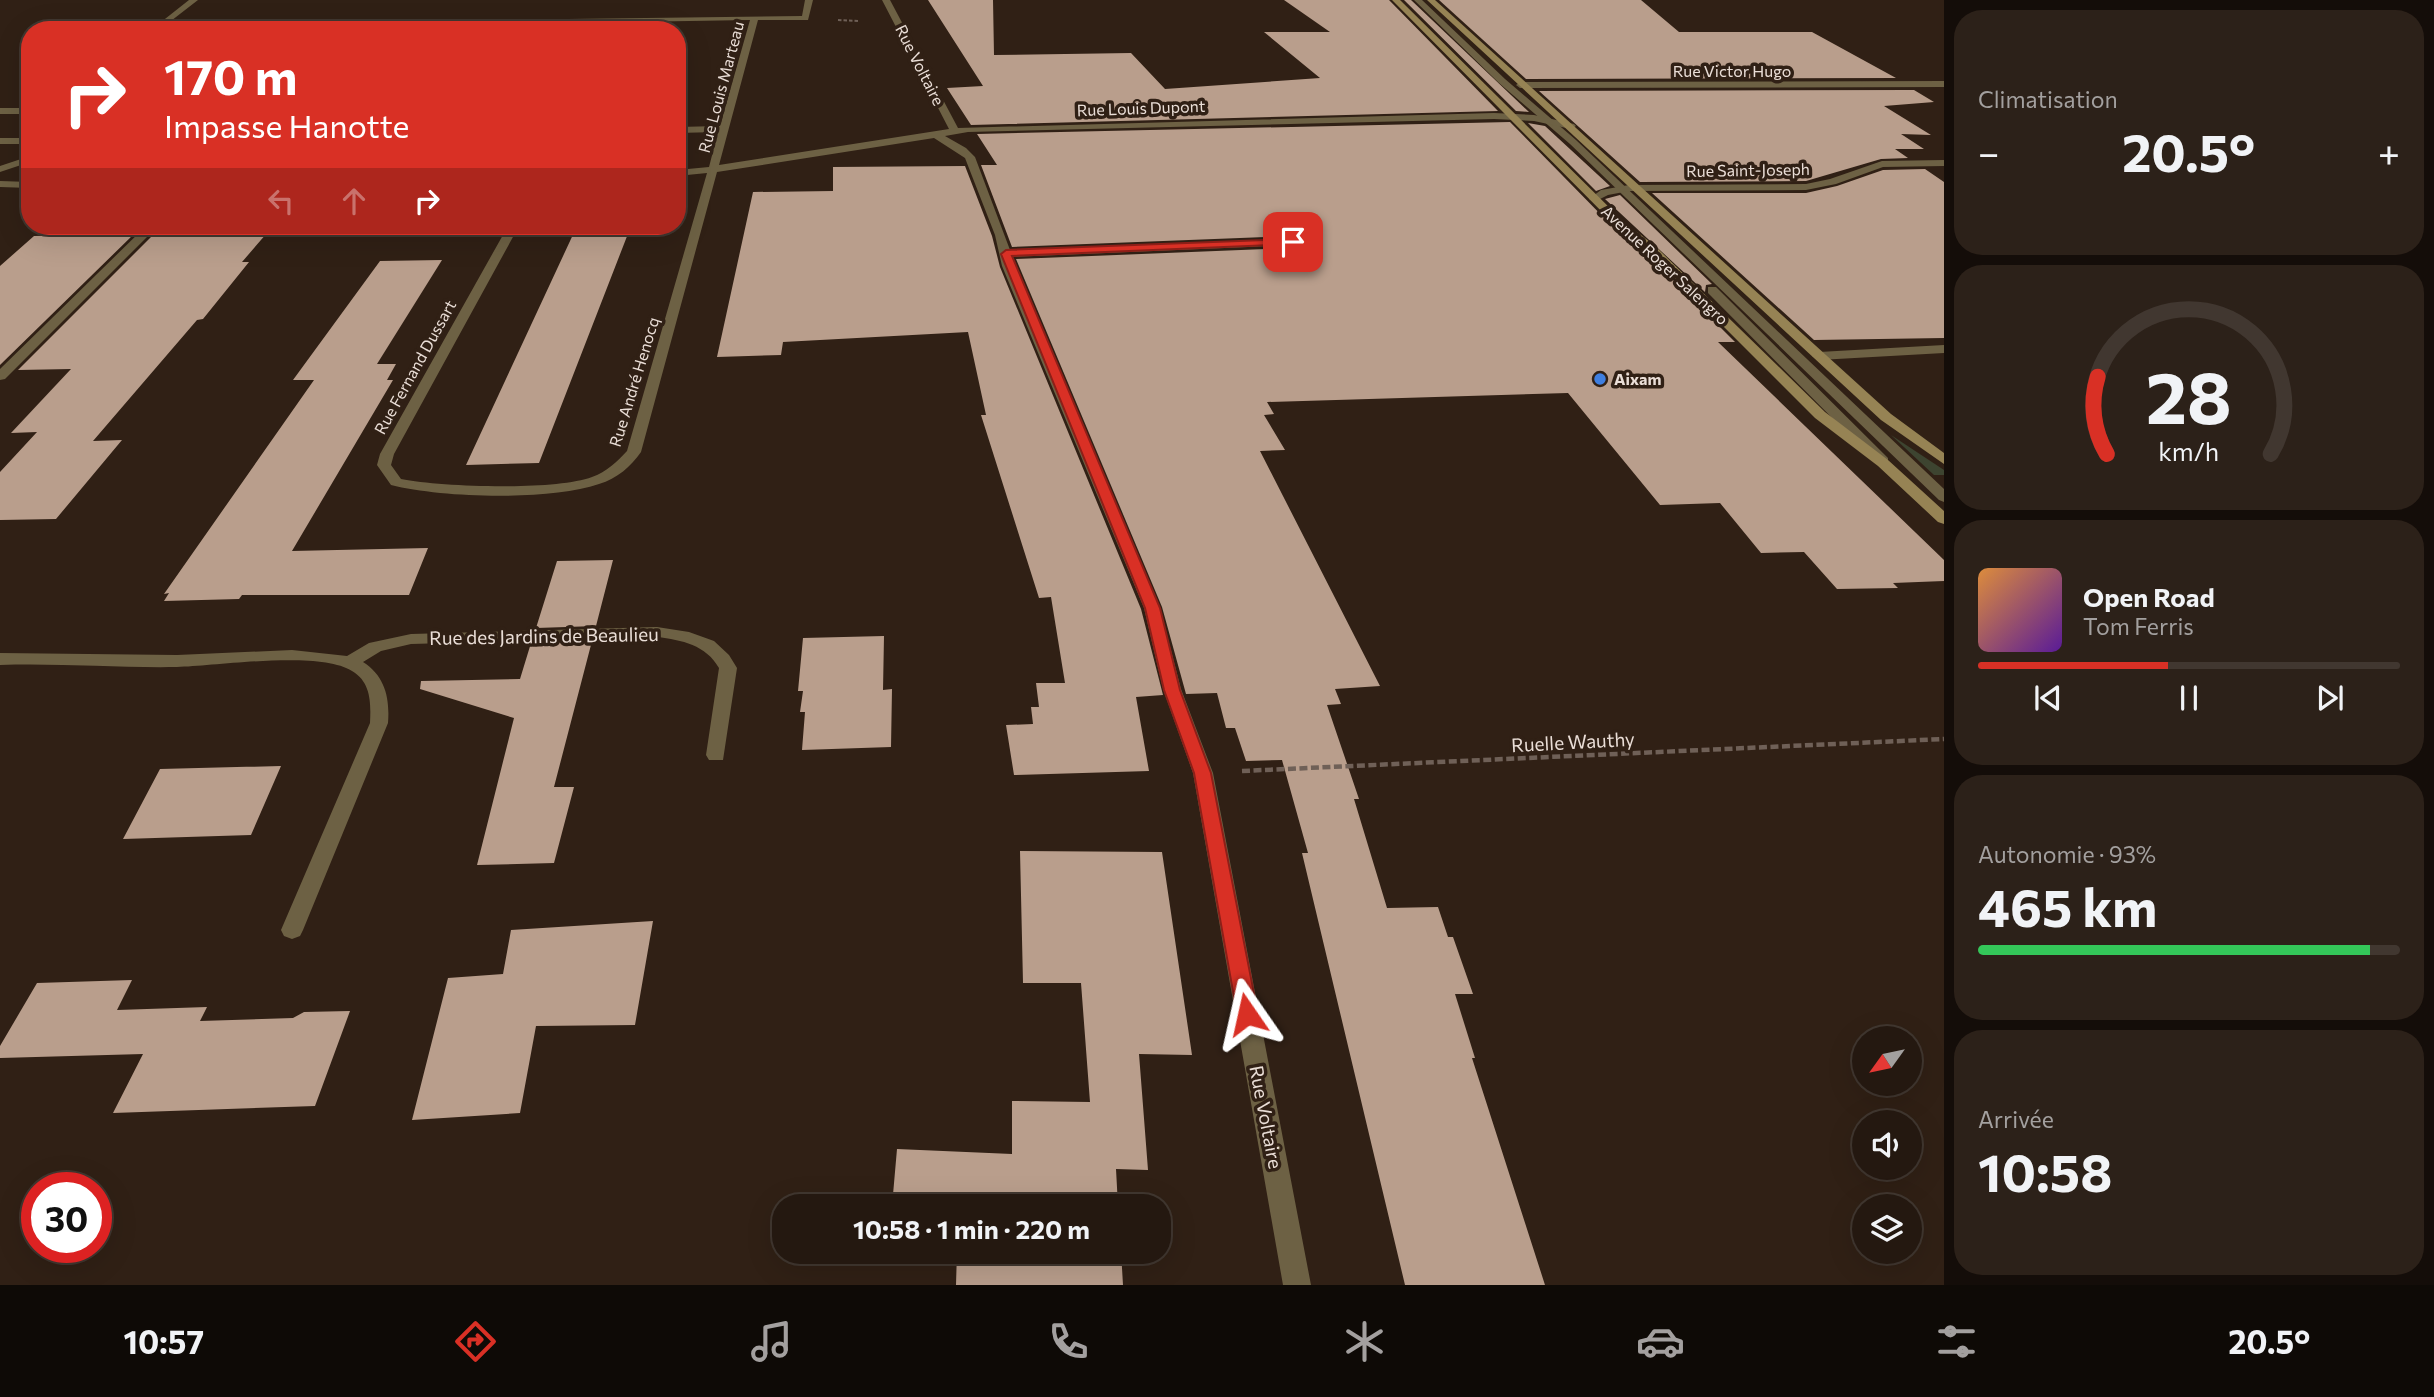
<!DOCTYPE html>
<html lang="fr">
<head>
<meta charset="utf-8">
<style>
	:root { --surface:#241810; --page:#2c2119; --text:#f1f3f6; --muted:#a3a09f; --line:#413730; --accent:#d93025 }
	body { margin:0; font-family:Commissioner,sans-serif; background:var(--page); color:var(--text); height:100vh; display:flex; flex-direction:column; font-size:26px; white-space:nowrap }
	* { box-sizing:border-box; margin:0 }
	p { font-size:23px; color:var(--muted) }
	.icon { flex:none; width:38px; height:38px; fill:none; stroke:currentColor; stroke-width:2; stroke-linecap:round; stroke-linejoin:round }
	.map { position:relative; flex:1; overflow:hidden }
	.side { display:flex; flex-direction:column; gap:10px; padding:10px; background:#140d09; width:490px }
	.side>* { flex:none }
	.banner { position:absolute; left:21px; top:21px; width:665px; height:214px; border-radius:28px; box-shadow:0 7px 28px #0002,0 0 0 2px var(--line); background:#d93025; color:#fff; overflow:hidden }
	.needle { width:46px; rotate:237deg }
	.buttons { position:absolute; left:1852px; top:1026px; display:grid; gap:14px }
	.buttons a { display:grid; place-items:center; width:70px; height:70px; border-radius:50%; background:var(--surface); box-shadow:0 7px 28px #0002,0 0 0 2px var(--line); font-size:35px }
	.speed { position:absolute; left:21px; top:1172px; display:flex; gap:14px; font-size:35px; font-weight:700; text-align:center }
	.speed>* { display:grid; place-content:center; width:91px; height:91px; border-radius:50%; background:var(--surface); box-shadow:0 7px 28px #0002,0 0 0 2px var(--line); line-height:1 }
	.speed .limit { border:10px solid #d22; background:#fff; color:#111 }
	.pin { position:absolute; display:grid; place-items:center; width:60px; height:60px; color:#fff; margin:-30px; border-radius:14px; box-shadow:0 4px 10px #0006 }
	.me { position:absolute; width:77px; margin:-38px; rotate:349deg; stroke-linejoin:round; filter:drop-shadow(0 0 5px #0008) }
	.turn { display:flex; align-items:center; gap:24px; height:147px; padding:0 28px; font-size:32px }
	.turn .icon { width:91px; height:91px; stroke-width:2.5 }
	.turn b { display:block; font-size:49px; line-height:60px }
	.lanes { display:flex; align-items:center; height:66px; padding:0 28px; background:#0003; justify-content:center; gap:35px; direction:ltr }
	.lanes .off { opacity:.35 }
	.big { font-size:52px; font-weight:700; line-height:1.1 }
	.side .tile { flex:1; display:flex; flex-direction:column; justify-content:center; gap:10px; min-width:0; padding:0 24px; border-radius:28px; background:var(--page) }
	.side .dial { align-items:center; gap:0 }
	.dial svg { height:182px; overflow:visible; fill:none; stroke:var(--line); stroke-width:7; stroke-linecap:round; text-anchor:middle }
	.dial text { fill:var(--text); stroke:none }
	.song { display:flex; align-items:center; gap:21px }
	.cover { width:84px; height:84px; border-radius:10px; background:linear-gradient(135deg,hsl(30 70% 55%),hsl(270 70% 35%)) }
	.played { height:7px; border-radius:4px; background:linear-gradient(90deg,var(--accent) 45%,var(--line) 45%) }
	.keys { display:flex; justify-content:space-around; direction:ltr }
	.heat { display:flex; justify-content:space-between; align-items:center; font-size:38px; direction:ltr }
	.charge { height:10px; border-radius:5px; background:linear-gradient(90deg,#34c759 93%,var(--line) 0) }
	.trip { position:absolute; left:772px; top:1194px; width:399px; height:70px; border-radius:28px; background:var(--surface); box-shadow:0 7px 28px #0002,0 0 0 2px var(--line); font-weight:700; line-height:70px; text-align:center }
	.tab-bar { display:flex; height:112px; justify-content:space-around; align-items:center; background:#0e0a06; color:var(--muted) }
	.tab-bar .icon { width:49px; height:49px }
	.tab-bar .on { color:var(--accent) }
	.tab-bar b { font-size:32px; color:var(--text) }
	main { display:flex; flex:1; min-height:0 }
	.map>svg:first-child { display:block }
	.green { fill:#3d4430 }
	.building { fill:#b99e8c }
	.lines { fill:none; stroke-linecap:round; stroke-linejoin:round }
	.path-far1 { stroke:#6f6057; stroke-width:2; stroke-dasharray:3.5 2; stroke-linecap:butt }
	.path { stroke:#6f6057; stroke-width:4.5; stroke-dasharray:8 3.5; stroke-linecap:butt }
	.lane { fill:#6d6144; fill-rule:evenodd }
	.street { fill:#6d6144; fill-rule:evenodd }
	.secondary { fill:#968354; fill-rule:evenodd }
	.route { fill:#d93025; stroke:#8d1f18; stroke-width:2 }
	.shop-dot { fill:#3f7fe0; stroke:#302015; stroke-width:2.5 }
	.labels { text-anchor:middle; stroke-width:7; stroke-linejoin:round; paint-order:stroke }
	.far-street-label { font-size:16px; fill:#eaded7; stroke:#302015 }
	.far-poi-label { font-size:16px; font-weight:bold; fill:#eaded7; stroke:#302015; text-anchor:start }
	.street-label { font-size:19px; fill:#eaded7; stroke:#302015 }
</style>
</head>
<body>
<main>
<div class="map">
<svg width="1944" height="1285" viewBox="0 0 1944 1285">
	<rect width="100%" height="100%" fill="#302015"/>
	<path class="green" d="M1891 435 1944 470V475H1934Z"/>
	<path class="building" d="M928 0H993L994 55 1131 53 1165 89 1320 78 1264 32H1330L1284 0H1389L1498 111 971 125 947 88 983 86Z
		M1404 0H1411L1529 112 1516 111Z
		M1439 0H1641L1679 32H1812L1896 78 1526 79Z
		M1914 90 1934 102 1884 106 1931 135 1901 134 1924 149H1895L1908 158 1881 159 1806 181 1640 182 1539 91Z
		M1510 122 1613 227 1645 252 1735 342H1718L1944 560V581L1893 583 1898 588 1837 589 1804 552 1761 553 1720 503 1660 505 1568 393 1267 402 1274 414 1264 415 1285 450 1260 451 1380 686 1335 689 1341 704 1327 705 1359 799H1354L1387 908 1438 907 1448 937H1453L1473 994H1455L1475 1058H1472L1545 1285H1405L1302 853H1308L1282 760 1246 761 1235 728H1226L1217 693 1186 694 1162 607 1016 259 1293 248 1301 241 1293 236 1012 247 981 165H997L977 134Z
		M1528 123 1545 126 1610 186 1596 191Z
		M965 166 992 236 1000 267 1141 609 1163 695 1136 697 1149 771 1014 775 1006 725 1033 724 1031 707H1039L1036 683H1065L1051 597 1039 598 981 415H986L968 332 783 342 781 355 717 357 753 192 833 191V167Z
		M1925 169 1944 182V338L1814 340 1652 193H1806L1837 186 1883 170Z
		M1620 195 1712 284 1706 285 1705 292 1605 199Z
		M184 226H268L261 233H267L242 262H249L203 319 197 320 93 441 122 440 56 519 0 520V472L37 432 11 433 71 369 18 370 154 234H176Z
		M577 226H631L539 463 466 465Z
		M134 234 0 365V266L34 236Z
		M442 260 377 364H396L387 380H393L292 551 428 548 409 595H242L239 599 164 601 169 593 164 594 314 380H293L380 261Z
		M613 560 596 626 536 628 557 561Z
		M884 636 883 690 892 689 891 747 802 750 805 712H800L803 691H798L803 638Z
		M592 641 554 787H574L554 863 477 865 514 718 420 689 421 681 520 679 531 643Z
		M281 766 251 835 123 839 160 769Z
		M1020 851 1162 852 1192 1055 1139 1054 1148 1170 1116 1169 1118 1206H892L897 1149 1012 1154V1101L1090 1102 1081 983H1023Z
		M653 921 635 1025 536 1026 520 1113 412 1120 448 978 503 974 511 930Z
		M132 980 117 1010 207 1007 200 1021 293 1018 304 1012 350 1011 315 1106 113 1113 143 1054 0 1058V1046L37 983Z
		M957 1251H1121L1123 1285H956Z"/>
	<g class="lines">
		<path class="path-far1" d="M838 20 860 21"/>
		<path class="path" d="M1242 771 1944 739"/>
		<path class="lane" d="M1414 0H1422L1505 79 1576 140 1944 489V502L1939 500 1570 144 1499 83Z
			M0 108H30V114H0Z
			M0 138H30V144H0Z
			M1708 287H1716L1888 458V464H1878L1708 293Z
			M1944 345V353L1819 360 1812 356 1819 352Z"/>
		<path class="street" d="M189 0H198L167 24 802 16 805 0H813L808 20H758L719 165 949 129 882 0H890L958 128 1494 113 1534 115 1574 124 1576 126 1571 129 1534 121 1494 119 968 132 945 136 966 148 975 157 1010 250 1293 239 1299 242 1293 245 1012 257 1160 608 1181 689 1213 773 1311 1285H1283L1193 773 1163 689 1144 608 1002 266 995 235 965 158 934 138 717 172 641 452C631 466 617 479 599 484 548 501 443 498 391 485L377 465 380 454 508 226H519L394 454 391 465 401 479C442 487 554 491 592 477 606 472 617 462 627 451L707 173 677 176V170L709 167 718 132 677 133V127L720 126 750 20 151 30Z
			M1944 81V87L1520 88 1516 85 1520 82Z
			M30 156V162L0 172V166Z
			M1944 160V166L1883 167 1836 184 1806 190 1629 191 1608 195 1594 202 1589 199 1601 190 1629 185 1806 184 1830 179 1882 161Z
			M0 181 30 182V188L0 187Z
			M146 226H158L5 379 0 380V369Z
			M657 627 689 632 714 641 729 655 737 668 723 760H709L706 755 719 668C706 645 682 640 657 637L411 644 381 651 363 662C385 676 390 698 388 723L303 930 300 936 292 939 284 936 281 930 370 723C371 703 371 682 352 671 319 650 218 666 177 667 118 668 59 663 0 665V653L177 655 292 650 347 656 369 643 411 634Z"/>
		<path class="secondary" d="M1392 0H1400L1623 221 1655 246 1825 412 1888 460 1944 511V524L1938 522 1878 466 1815 418 1647 250 1615 225Z
			M1427 0H1435L1891 414 1944 453V464L1881 420Z"/>
	</g>
	<path class="route" d="M1293 239 1297 240V244L1012 256 1160 608 1180 690 1211 773 1258 1014 1255 1021 1247 1023 1240 1021 1237 1014 1194 773 1164 690 1145 608 1001 254 1006 250Z"/>
	<circle class="shop-dot" cx="1600" cy="379" r="7"/>
	<g class="labels">
		<g class="far-street-label">
			<text transform="translate(920 65) rotate(63)" y="6">Rue Voltaire</text>
			<text x="1732" y="77">Rue Victor Hugo</text>
			<text transform="translate(721 87) rotate(-75)" y="6">Rue Louis Marteau</text>
			<text transform="translate(1141 108) rotate(-2)" y="6">Rue Louis Dupont</text>
			<text transform="translate(1748 170) rotate(-1)" y="6">Rue Saint-Joseph</text>
			<text transform="translate(1665 265) rotate(43)" y="6">Avenue Roger Salengro</text>
			<text transform="translate(415 367) rotate(-61)" y="6">Rue Fernand Dussart</text>
			<text transform="translate(634 382) rotate(-73)" y="6">Rue André Henocq</text>
		</g>
		<g class="far-poi-label">
			<text x="1614" y="385">Aixam</text>
		</g>
		<g class="street-label">
			<text transform="translate(544 636) rotate(-1)" y="7">Rue des Jardins de Beaulieu</text>
			<text transform="translate(1573 742) rotate(-3)" y="7">Ruelle Wauthy</text>
			<text transform="translate(1266 1117) rotate(79)" y="7">Rue Voltaire</text>
		</g>
	</g>
</svg>
<div class="buttons">
<a><svg class="needle" viewBox="-14 -14 28 28"><path d="M0-13l5 13h-10z" fill="#e53935"/><path d="M0 13l5-13h-10z" fill="#a3a09f"/></svg></a>
<a><svg class="icon" aria-label="sound" viewBox="0 0 24 24"><path d="M4 9h4l5-4v14l-5-4H4zM17 9q2 3 0 6"/></svg></a>
<a><svg class="icon" aria-label="layers" viewBox="0 0 24 24"><path d="M12 4l9 5-9 5-9-5zM3 14l9 5 9-5"/></svg></a>
</div>
<div class="speed"><div class="limit">30</div></div>
<div class="pin" style="left:1293px;top:242px;background:#d93025"><svg class="icon" aria-label="arrive" viewBox="0 0 24 24"><path d="M6 21V4h12l-3 4 3 4H6"/></svg></div>
<svg class="me" style="left:1247px;top:1014px" viewBox="-20 -20 40 40"><path d="M0-17L14 15 0 8-14 15z" fill="#d93025" stroke="#fff" stroke-width="4"/></svg>
<div class="trip">10:58 · 1 min · 220 m</div>
<div class="banner">
<div class="turn"><svg class="icon" aria-label="right" viewBox="0 0 24 24"><path d="M7 20v-9h11M14 6l5 5-5 5"/></svg><div><b>170 m</b>Impasse Hanotte</div></div>
<div class="lanes"><svg class="icon off" aria-label="left" viewBox="0 0 24 24"><path d="M17 20v-9H6M10 6l-5 5 5 5"/></svg><svg class="icon off" aria-label="ahead" viewBox="0 0 24 24"><path d="M12 20V5M6 11l6-6 6 6"/></svg><svg class="icon" aria-label="right" viewBox="0 0 24 24"><path d="M7 20v-9h11M14 6l5 5-5 5"/></svg></div>
</div>
</div>
<section class="side">
<div class="tile"><p>Climatisation</p>
<div class="heat"><a>−</a><b class="big">20.5°</b><a>+</a></div>
</div>
<div class="tile dial"><svg viewBox="0 0 100 80">
<path d="M14 69A42 42 0 1 1 86 69"/>
<path d="M14 69A42 42 0 0 1 10 35" stroke="#d93025"/>
<text x="50" y="56" font-size="32" font-weight="700">28</text>
<text x="50" y="72" font-size="11">km/h</text>
</svg></div>
<div class="tile">
<div class="song"><i class="cover"></i><div><b>Open Road</b><p>Tom Ferris</p></div></div>
<div class="played"></div>
<div class="keys"><svg class="icon" aria-label="previous" viewBox="0 0 24 24"><path d="M18 5L8 12l10 7zM5 5v14"/></svg><svg class="icon" aria-label="pause" viewBox="0 0 24 24"><path d="M8 5v14M16 5v14"/></svg><svg class="icon" aria-label="next" viewBox="0 0 24 24"><path d="M6 5l10 7-10 7zM19 5v14"/></svg></div>
</div>
<div class="tile"><p>Autonomie · 93%</p><b class="big">465 km</b><div class="charge"></div></div>
<div class="tile"><p>Arrivée</p><b class="big">10:58</b></div>
</section>
</main>
<nav class="tab-bar">
<b>10:57</b>
<svg class="icon on" aria-label="directions" viewBox="0 0 24 24"><path d="M12 3l9 9-9 9-9-9zM9 14v-3h6M13 9l2 2-2 2"/></svg>
<svg class="icon" aria-label="music" viewBox="0 0 24 24"><path d="M9 18V5l10-2v13"/><circle cx="6" cy="18" r="3"/><circle cx="16" cy="16" r="3"/></svg>
<svg class="icon" aria-label="phone" viewBox="0 0 24 24"><path d="M5 4h4l2 5-3 2q2 4 5 5l2-3 5 2v4C11 20 4 13 5 4z"/></svg>
<svg class="icon" aria-label="climate" viewBox="0 0 24 24"><path d="M12 3v18M4 7l16 10M4 17L20 7"/></svg>
<svg class="icon" aria-label="car" viewBox="0 0 24 24"><path d="M5 17H2v-5l4-1 3-4h7l3 4 3 1v5h-3M9 17h6M6 11h13"/><circle cx="7" cy="17" r="2"/><circle cx="17" cy="17" r="2"/></svg>
<svg class="icon" aria-label="filters" viewBox="0 0 24 24"><path d="M4 7h16M4 17h16"/><circle cx="9" cy="7" r="2"/><circle cx="15" cy="17" r="2"/></svg>
<b>20.5°</b>
</nav>
</body>
</html>
